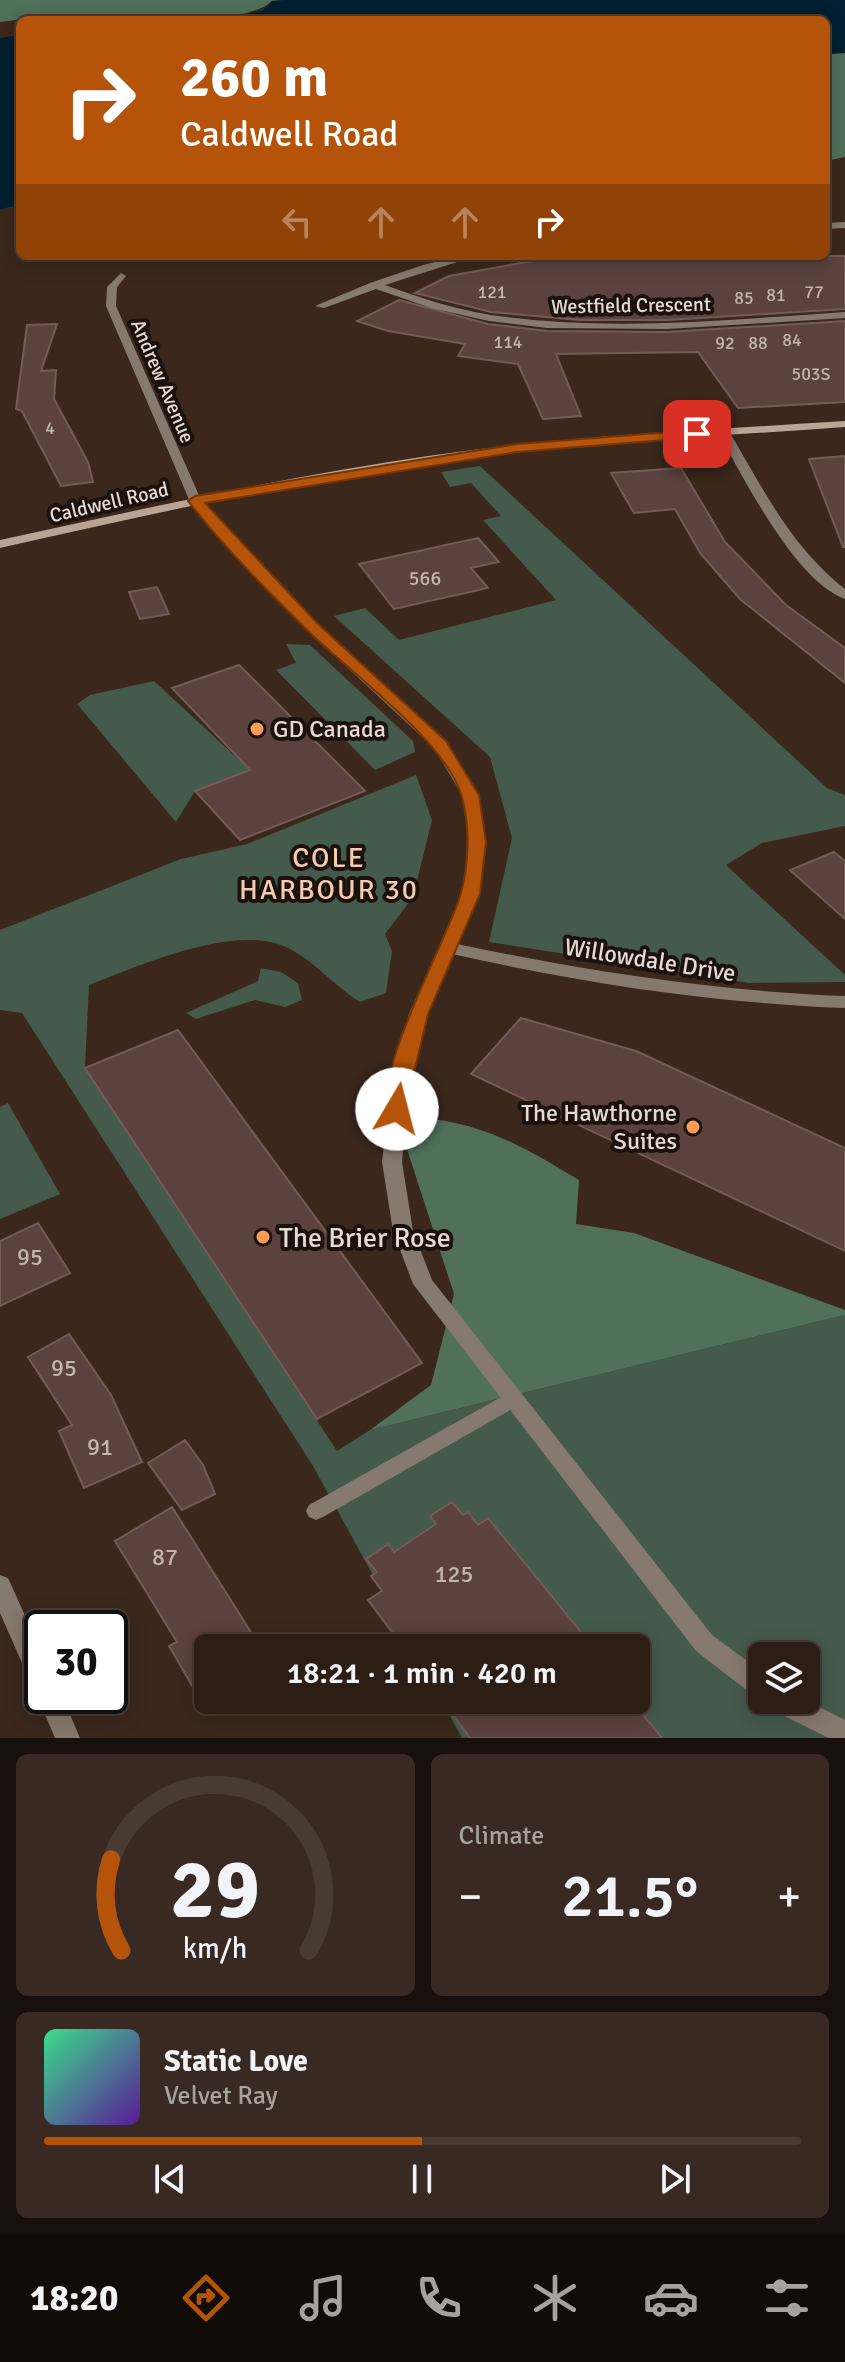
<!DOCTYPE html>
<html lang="en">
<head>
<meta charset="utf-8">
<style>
	:root { --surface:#2c1d15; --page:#382a22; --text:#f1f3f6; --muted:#a6a2a0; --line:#483b34; --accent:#b45309 }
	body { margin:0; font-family:Signika,sans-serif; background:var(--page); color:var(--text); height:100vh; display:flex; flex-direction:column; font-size:30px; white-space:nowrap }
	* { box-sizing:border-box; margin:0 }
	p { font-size:26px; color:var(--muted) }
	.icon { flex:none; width:44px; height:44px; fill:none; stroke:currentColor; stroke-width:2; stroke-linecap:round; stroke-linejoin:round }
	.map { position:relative; height:1738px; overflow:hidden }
	.side { display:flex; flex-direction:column; gap:16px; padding:16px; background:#18100c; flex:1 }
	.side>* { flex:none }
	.top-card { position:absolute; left:16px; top:16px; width:814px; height:244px; border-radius:12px; box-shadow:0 4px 20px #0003,0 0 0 2px var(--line); background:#b45309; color:#fff; overflow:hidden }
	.buttons { position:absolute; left:748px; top:1642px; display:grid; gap:16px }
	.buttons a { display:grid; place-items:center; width:72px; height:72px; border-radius:12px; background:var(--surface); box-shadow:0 4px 20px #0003,0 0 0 2px var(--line); font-size:40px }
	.speed { position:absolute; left:24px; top:1610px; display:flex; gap:16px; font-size:40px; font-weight:700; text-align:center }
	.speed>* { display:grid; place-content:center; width:104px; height:104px; border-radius:50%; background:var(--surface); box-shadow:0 4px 20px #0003,0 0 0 2px var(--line); line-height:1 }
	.speed .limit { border:4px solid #111; border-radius:12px; background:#fff; color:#111 }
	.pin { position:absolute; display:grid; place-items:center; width:68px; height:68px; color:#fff; margin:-34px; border-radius:16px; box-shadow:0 4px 12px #0006 }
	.me { position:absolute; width:88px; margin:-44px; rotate:8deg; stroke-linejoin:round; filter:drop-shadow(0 0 6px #0008) }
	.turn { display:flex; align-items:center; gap:28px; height:168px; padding:0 32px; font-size:36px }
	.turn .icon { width:104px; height:104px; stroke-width:2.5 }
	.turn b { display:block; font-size:56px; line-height:68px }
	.lanes { display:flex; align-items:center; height:76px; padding:0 32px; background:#0003; justify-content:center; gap:40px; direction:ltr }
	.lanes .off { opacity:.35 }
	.big { font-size:60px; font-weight:600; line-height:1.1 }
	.side .widget { flex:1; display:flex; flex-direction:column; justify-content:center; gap:12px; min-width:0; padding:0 28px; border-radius:12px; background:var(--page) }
	.side .dial { align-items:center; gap:0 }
	.dial svg { height:208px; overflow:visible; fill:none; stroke:var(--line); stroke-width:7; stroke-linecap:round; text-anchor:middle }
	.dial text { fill:var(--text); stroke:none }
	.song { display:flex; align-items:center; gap:24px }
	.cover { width:96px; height:96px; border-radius:12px; background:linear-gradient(135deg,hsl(150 70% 55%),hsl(270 70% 35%)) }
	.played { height:8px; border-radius:4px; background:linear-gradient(90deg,var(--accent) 50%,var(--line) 50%) }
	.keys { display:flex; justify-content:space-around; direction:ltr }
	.heat { display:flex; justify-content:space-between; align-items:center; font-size:44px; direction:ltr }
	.side .tiles { flex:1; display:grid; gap:16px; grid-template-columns:1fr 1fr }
	.widget:last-child { grid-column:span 2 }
	.trip { position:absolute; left:194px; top:1634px; width:456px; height:80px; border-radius:12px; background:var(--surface); box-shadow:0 4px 20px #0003,0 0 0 2px var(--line); font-weight:600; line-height:80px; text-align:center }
	.dock { display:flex; height:128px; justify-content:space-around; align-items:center; background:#120c08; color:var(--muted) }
	.dock .icon { width:56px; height:56px }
	.dock .on { color:var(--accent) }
	.dock b { font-size:36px; color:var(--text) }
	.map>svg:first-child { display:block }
	.green { fill:#445a4b; fill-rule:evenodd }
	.forest { fill:#50705a }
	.water { fill:#021f31 }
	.building { fill:#5b423e; stroke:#755b56; stroke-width:2 }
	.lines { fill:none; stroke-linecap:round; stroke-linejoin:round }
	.lane { fill:#86796f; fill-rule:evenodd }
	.street { fill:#86796f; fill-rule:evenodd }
	.secondary { fill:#baa494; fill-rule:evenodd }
	.route { fill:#b45309; stroke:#753606; stroke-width:2 }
	.poi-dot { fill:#fd9c57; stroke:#1b120d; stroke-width:3 }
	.labels { text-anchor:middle; stroke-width:8; stroke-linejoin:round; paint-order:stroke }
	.far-number-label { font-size:18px; fill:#c4b4ae }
	.far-street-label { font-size:20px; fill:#e7dad3; stroke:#1b120d }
	.number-label { font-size:20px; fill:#c4b4ae }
	.poi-label { font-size:24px; fill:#e7dad3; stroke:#1b120d; text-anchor:start }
	.street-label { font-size:24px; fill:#e7dad3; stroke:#1b120d }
	.near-number-label { font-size:24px; fill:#c4b4ae }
	.quarter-label { font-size:28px; letter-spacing:2px; fill:#f6ccb1; stroke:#1b120d }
	.near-poi-label { font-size:28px; fill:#e7dad3; stroke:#1b120d; text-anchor:start }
</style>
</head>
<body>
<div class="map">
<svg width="845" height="1738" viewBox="0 0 845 1738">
	<rect width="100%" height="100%" fill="#3b271c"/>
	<path class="green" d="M480 466 827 788 845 795V826L762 843 726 865 845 975V982L749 983 489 942 512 838 490 757 334 616 365 608 399 640 556 600 483 520 501 516 471 483 450 487 441 472Z
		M286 644 310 645 413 741 415 752 375 770 276 670 296 663Z
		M154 681 250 770 195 791 176 822 77 704 90 695Z
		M416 775 432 820 413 897 385 934 392 951 386 993 360 1002C334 986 314 960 286 947 234 923 138 966 89 985L85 1068 337 1451 370 1430 845 1315V1738H462L441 1700H636V1648H413L313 1466 22 1013 0 1010V930L181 859 247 844ZM762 1656H806V1700H762Z
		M261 968 281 972 298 983 302 1000 285 1007 255 1000 196 1019 186 1013 258 981Z
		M8 1103 60 1194 0 1219V1107Z"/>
	<path class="forest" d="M0 0H284L272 1C247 27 108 25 74 17 53 13 22 20 0 22Z
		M845 53V157L826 161V54Z
		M418 1117C486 1124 522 1146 579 1180L576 1224 634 1233 845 1310V1315L370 1430 431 1385 454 1294 406 1146Z"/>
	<path class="water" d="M284 0H845V53L826 54V20H215L262 11 272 1Z
		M20 35V205L0 209V38Z"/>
	<path class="building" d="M560 256H845V309L668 320H579L491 312 415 293 449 276Z
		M399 300 488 324 547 331 667 332 845 321V402L738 408 698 352 556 354 581 416 543 419 518 364 458 356 465 344 388 331 357 321Z
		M57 324 41 371 56 370 54 399 88 462 93 482 61 486 22 411 16 409 27 325Z
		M845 456V547H843L809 459Z
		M681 468 725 542 786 605 845 648V683L740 599 700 553 675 509 634 513 611 473Z
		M478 538 499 562 471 568 488 588 394 609 359 564Z
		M157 587 169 614 140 619 129 592Z
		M239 665 365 791 240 840 195 791 250 770 172 688Z
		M834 852 845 861V919L790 870Z
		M521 1018 636 1051 845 1148V1251L471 1074Z
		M178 1030 422 1363 317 1419 85 1068Z
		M38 1223 70 1273 0 1306V1241Z
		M69 1334 111 1395 142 1462 84 1488 59 1431 72 1425 28 1357Z
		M185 1440 203 1465 215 1494 182 1510 148 1463Z
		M452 1502 463 1515 468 1512 478 1525 488 1518 594 1648H404L368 1600 382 1591 371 1576 377 1572 366 1559 388 1544 394 1552 436 1524 430 1516Z
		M172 1507 261 1648H208V1713L169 1646 177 1642 115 1541Z
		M442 1700H631L662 1738H470Z"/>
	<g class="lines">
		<path class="lane" d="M512 1391 519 1393 521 1399 519 1405 323 1517 316 1520 309 1517 306 1511 309 1505Z"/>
		<path class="street" d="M845 222V228L826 229V223Z
			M459 256H476L385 285C420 298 454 309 491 315 608 332 727 320 845 312V318L667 329 547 328 489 321 431 308 376 289 324 308 315 306 370 283 423 265Z
			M121 273 126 276 117 287 116 306 201 500 316 623 445 742 478 795 485 842 478 894 457 944C585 971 713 991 845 996V1008C712 1003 582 983 452 954L427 1014 409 1083 402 1162 413 1231 432 1280 712 1635 762 1672V1699L753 1695 696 1651 413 1284 393 1231 382 1162 391 1083 409 1014 462 894 469 842 462 795 434 748 306 629 191 504 106 306 107 287Z
			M724 430 730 433C763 489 792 548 845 589V599C795 581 744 478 718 433Z
			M0 1575 8 1578 42 1653V1696H62L80 1738H55L37 1696 39 1691 33 1688 0 1613Z
			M767 1700H805L845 1720V1738H829L770 1709Z"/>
		<path class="secondary" d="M845 421V427C706 437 566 443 428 463 284 484 142 516 0 548V540C142 509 284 477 428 456 566 436 706 430 845 421Z"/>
	</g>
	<path class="route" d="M697 430 702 432V437L517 452 205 503 317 623 446 741 479 795 486 842 480 894 428 1014 404 1115H390C369 1078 450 935 461 893 469 863 470 827 462 797 447 742 348 671 307 630 266 590 223 546 188 501L195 496 517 444Z"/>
	<g class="poi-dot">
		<circle cx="257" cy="729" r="8"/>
		<circle cx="693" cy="1127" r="8"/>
		<circle cx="263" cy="1237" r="8"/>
	</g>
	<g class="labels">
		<g class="far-number-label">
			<text x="492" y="298">121</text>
			<text x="814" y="298">77</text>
			<text x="776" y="301">81</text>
			<text x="744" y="304">85</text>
			<text x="792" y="346">84</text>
			<text x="508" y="348">114</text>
			<text x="725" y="349">92</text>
			<text x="758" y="349">88</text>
			<text x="811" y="380">503S</text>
			<text x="50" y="434">4</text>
		</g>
		<g class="far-street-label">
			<text transform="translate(631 305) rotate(-1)" y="7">Westfield Crescent</text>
			<text transform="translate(163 381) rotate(67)" y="7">Andrew Avenue</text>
			<text transform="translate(109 502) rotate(-13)" y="7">Caldwell Road</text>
		</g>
		<g class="number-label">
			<text x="425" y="585">566</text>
		</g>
		<g class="poi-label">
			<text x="273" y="737">GD Canada</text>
			<text x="677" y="1121" text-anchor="end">The Hawthorne<tspan x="677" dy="28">Suites</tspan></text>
		</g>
		<g class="street-label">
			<text transform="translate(650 960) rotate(9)" y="8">Willowdale Drive</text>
		</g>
		<g class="near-number-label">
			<text x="30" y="1265">95</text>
			<text x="64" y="1376">95</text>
			<text x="100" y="1455">91</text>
			<text x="165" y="1565">87</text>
			<text x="454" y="1582">125</text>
		</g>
		<g class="quarter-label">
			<text x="329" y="867">COLE<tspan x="329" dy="32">HARBOUR 30</tspan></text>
		</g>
		<g class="near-poi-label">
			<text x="279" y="1247">The Brier Rose</text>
		</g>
	</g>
</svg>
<div class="buttons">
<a><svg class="icon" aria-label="layers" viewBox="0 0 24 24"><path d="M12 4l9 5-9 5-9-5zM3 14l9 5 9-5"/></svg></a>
</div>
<div class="speed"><div class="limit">30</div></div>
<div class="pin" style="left:697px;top:434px;background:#d93025"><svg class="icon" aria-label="arrive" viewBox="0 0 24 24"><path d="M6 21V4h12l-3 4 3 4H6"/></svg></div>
<svg class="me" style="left:397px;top:1109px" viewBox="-20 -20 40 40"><circle r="19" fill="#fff"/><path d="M0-13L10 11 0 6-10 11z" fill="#b45309"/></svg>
<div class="trip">18:21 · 1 min · 420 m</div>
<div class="top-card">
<div class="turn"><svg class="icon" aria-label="right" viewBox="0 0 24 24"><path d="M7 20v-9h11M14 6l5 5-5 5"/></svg><div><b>260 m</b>Caldwell Road</div></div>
<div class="lanes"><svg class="icon off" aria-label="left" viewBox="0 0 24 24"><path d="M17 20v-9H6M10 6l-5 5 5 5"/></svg><svg class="icon off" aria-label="ahead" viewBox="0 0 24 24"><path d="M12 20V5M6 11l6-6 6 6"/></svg><svg class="icon off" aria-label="ahead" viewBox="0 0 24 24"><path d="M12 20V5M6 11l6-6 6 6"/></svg><svg class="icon" aria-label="right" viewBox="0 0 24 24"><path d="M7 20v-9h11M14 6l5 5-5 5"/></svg></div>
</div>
</div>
<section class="side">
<div class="tiles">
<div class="widget dial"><svg viewBox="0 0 100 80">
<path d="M14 69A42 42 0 1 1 86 69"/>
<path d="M14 69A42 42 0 0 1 10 34" stroke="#b45309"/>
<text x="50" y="56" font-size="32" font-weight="700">29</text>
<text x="50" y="72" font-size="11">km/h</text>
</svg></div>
<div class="widget"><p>Climate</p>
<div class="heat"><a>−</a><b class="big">21.5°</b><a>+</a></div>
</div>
<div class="widget">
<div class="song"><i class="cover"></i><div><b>Static Love</b><p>Velvet Ray</p></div></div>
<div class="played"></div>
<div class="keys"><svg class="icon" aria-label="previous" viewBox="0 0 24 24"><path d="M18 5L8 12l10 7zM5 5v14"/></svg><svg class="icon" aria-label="pause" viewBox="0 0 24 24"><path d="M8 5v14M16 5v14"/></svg><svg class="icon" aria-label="next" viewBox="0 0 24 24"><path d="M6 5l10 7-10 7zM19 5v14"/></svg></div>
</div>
</div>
</section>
<nav class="dock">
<b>18:20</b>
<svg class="icon on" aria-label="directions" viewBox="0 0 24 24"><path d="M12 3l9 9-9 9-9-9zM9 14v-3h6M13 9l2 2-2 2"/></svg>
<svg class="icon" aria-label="music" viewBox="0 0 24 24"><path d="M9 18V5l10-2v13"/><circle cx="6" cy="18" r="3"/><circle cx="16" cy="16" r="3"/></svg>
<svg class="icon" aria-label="phone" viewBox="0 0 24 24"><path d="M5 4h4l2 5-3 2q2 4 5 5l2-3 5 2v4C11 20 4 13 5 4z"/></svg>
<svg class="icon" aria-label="climate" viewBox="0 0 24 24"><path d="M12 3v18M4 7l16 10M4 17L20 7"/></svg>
<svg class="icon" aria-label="car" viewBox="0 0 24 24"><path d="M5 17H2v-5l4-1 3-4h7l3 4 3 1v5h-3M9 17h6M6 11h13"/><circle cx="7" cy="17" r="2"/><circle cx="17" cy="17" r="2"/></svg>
<svg class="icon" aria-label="filters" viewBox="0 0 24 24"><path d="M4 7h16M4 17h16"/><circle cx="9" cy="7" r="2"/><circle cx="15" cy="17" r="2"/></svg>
</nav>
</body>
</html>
